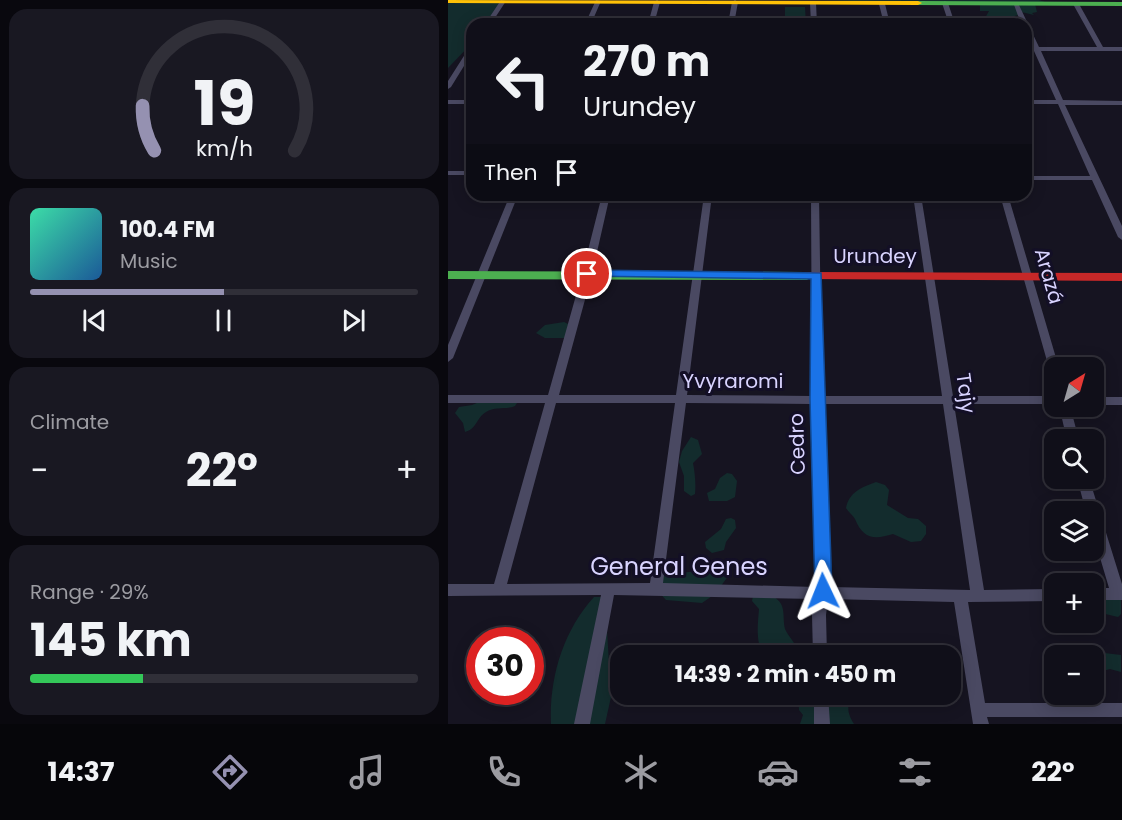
<!DOCTYPE html>
<html lang="en">
<head>
<meta charset="utf-8">
<style>
	:root { --surface:#100f19; --page:#191822; --text:#f1f3f6; --muted:#9c9ca2; --line:#302f38; --accent:#9591b1 }
	body { margin:0; font-family:Poppins,sans-serif; background:var(--page); color:var(--text); height:100vh; display:flex; flex-direction:column; font-size:22px; white-space:nowrap }
	* { box-sizing:border-box; margin:0 }
	p { font-size:20px; color:var(--muted) }
	.icon { flex:none; width:33px; height:33px; fill:none; stroke:currentColor; stroke-width:2; stroke-linecap:round; stroke-linejoin:round }
	.map { position:relative; flex:1; overflow:hidden }
	.details { display:flex; flex-direction:column; gap:9px; padding:9px; background:#09080e; width:448px }
	.details>* { flex:none }
	.banner { position:absolute; left:18px; top:18px; width:566px; height:183px; border-radius:18px; box-shadow:0 3px 15px #0003,0 0 0 2px var(--line); background:#100f19; color:var(--text); overflow:hidden }
	.needle { width:39px; rotate:37deg }
	.controls { position:absolute; left:596px; top:357px; display:grid; gap:12px }
	.controls a { display:grid; place-items:center; width:60px; height:60px; border-radius:12px; background:var(--surface); box-shadow:0 3px 15px #0003,0 0 0 2px var(--line); font-size:30px }
	.speed { position:absolute; left:18px; top:627px; display:flex; gap:12px; font-size:30px; font-weight:700; text-align:center }
	.speed>* { display:grid; place-content:center; width:78px; height:78px; border-radius:50%; background:var(--surface); box-shadow:0 3px 15px #0003,0 0 0 2px var(--line); line-height:1 }
	.speed .limit { border:9px solid #d22; background:#fff; color:#111 }
	.pin { position:absolute; display:grid; place-items:center; width:51px; height:51px; color:#fff; margin:-26px; border:3px solid #fff; border-radius:50%; box-shadow:0 2px 6px #0007 }
	.me { position:absolute; width:66px; margin:-33px; rotate:358deg; stroke-linejoin:round; filter:drop-shadow(0 0 4px #0008) }
	.turn { display:flex; align-items:center; gap:21px; height:126px; padding:0 18px; font-size:27px }
	.turn .icon { width:78px; height:78px; stroke-width:2.5 }
	.turn b { display:block; font-size:42px; line-height:51px }
	.then { display:flex; align-items:center; height:57px; padding:0 18px; background:#0003; gap:12px; font-size:22px }
	.big { font-size:45px; font-weight:700; line-height:1.1 }
	.details .widget { flex:1; display:flex; flex-direction:column; justify-content:center; gap:9px; min-width:0; padding:0 21px; border-radius:18px; background:var(--page) }
	.details .dial { align-items:center; gap:0 }
	.dial svg { height:156px; overflow:visible; fill:none; stroke:var(--line); stroke-width:7; stroke-linecap:round; text-anchor:middle }
	.dial text { fill:var(--text); stroke:none }
	.song { display:flex; align-items:center; gap:18px }
	.cover { width:72px; height:72px; border-radius:9px; background:linear-gradient(135deg,hsl(160 70% 55%),hsl(210 70% 35%)) }
	.played { height:6px; border-radius:3px; background:linear-gradient(90deg,var(--accent) 50%,var(--line) 50%) }
	.keys { display:flex; justify-content:space-around; direction:ltr }
	.heat { display:flex; justify-content:space-between; align-items:center; font-size:33px; direction:ltr }
	.charge { height:9px; border-radius:4px; background:linear-gradient(90deg,#34c759 29%,var(--line) 0) }
	.trip { position:absolute; left:162px; top:645px; width:351px; height:60px; border-radius:18px; background:var(--surface); box-shadow:0 3px 15px #0003,0 0 0 2px var(--line); font-weight:700; line-height:60px; text-align:center }
	.tab-bar { display:flex; height:96px; justify-content:space-around; align-items:center; background:#06060a; color:var(--muted) }
	.tab-bar .icon { width:42px; height:42px }
	.tab-bar .on { color:var(--accent) }
	.tab-bar b { font-size:27px; color:var(--text) }
	main { display:flex; flex:1; min-height:0 }
	.map>svg:first-child { display:block }
	.green { fill:#132c2d }
	.lines { fill:none; stroke-linecap:round; stroke-linejoin:round }
	.street { fill:#4a4962; fill-rule:evenodd }
	.fast { fill:#4caf50; fill-rule:evenodd }
	.slow { fill:#ffc107; fill-rule:evenodd }
	.jam { fill:#c62828; fill-rule:evenodd }
	.route { fill:#1a73e8; stroke:#114b97; stroke-width:1.5 }
	.labels { text-anchor:middle; stroke-width:6; stroke-linejoin:round; paint-order:stroke }
	.street-label { font-size:20px; fill:#d9d4ff; stroke:#130f26 }
	.near-street-label { font-size:24px; fill:#d9d4ff; stroke:#130f26 }
</style>
</head>
<body>
<main>
<section class="details">
<div class="widget dial"><svg viewBox="0 0 100 80">
<path d="M14 69A42 42 0 1 1 86 69"/>
<path d="M14 69A42 42 0 0 1 8 46" stroke="#9591b1"/>
<text x="50" y="56" font-size="32" font-weight="700">19</text>
<text x="50" y="72" font-size="11">km/h</text>
</svg></div>
<div class="widget">
<div class="song"><i class="cover"></i><div><b>100.4 FM</b><p>Music</p></div></div>
<div class="played"></div>
<div class="keys"><svg class="icon" aria-label="previous" viewBox="0 0 24 24"><path d="M18 5L8 12l10 7zM5 5v14"/></svg><svg class="icon" aria-label="pause" viewBox="0 0 24 24"><path d="M8 5v14M16 5v14"/></svg><svg class="icon" aria-label="next" viewBox="0 0 24 24"><path d="M6 5l10 7-10 7zM19 5v14"/></svg></div>
</div>
<div class="widget"><p>Climate</p>
<div class="heat"><a>−</a><b class="big">22°</b><a>+</a></div>
</div>
<div class="widget"><p>Range · 29%</p><b class="big">145 km</b><div class="charge"></div></div>
</section>
<div class="map">
<svg width="674" height="724" viewBox="0 0 674 724">
	<rect width="100%" height="100%" fill="#161421"/>
	<path class="green" d="M0 0 55 1 40 24H24V43L0 68Z
		M373 0H591L597 2 587 4 589 12 584 13 586 15 569 11 572 13 571 15 562 17 565 22 560 24 541 22 537 18 541 11H532V5Z
		M337 7H357L358 24H337Z
		M116 322 120 324 119 338H97L88 333 97 325Z
		M48 395 69 403 67 406C58 410 47 406 38 412 28 418 29 429 17 432L15 423 7 413 11 407 24 405Z
		M243 437 250 440 254 454 245 463C247 473 248 485 247 494L243 496 236 491V476L231 462 234 451Z
		M279 473 284 474 289 481 287 497 279 501H261L259 493 267 489 272 478Z
		M428 482 437 485 441 490 439 505 460 518 470 519 478 526V534L473 541 463 542 445 534C426 540 415 539 407 519 405 515 400 512 398 508 401 492 414 487 428 482Z
		M283 518 287 520 288 528 278 542 276 550 264 553 258 548 257 542 273 529 278 519Z
		M270 567 280 570 281 575 267 594 254 603 218 600 208 589 212 576 218 574 263 570Z
		M673 590V614L670 617 645 611V595Z
		M305 596 326 597C339 605 334 616 337 629 339 634 343 638 346 643L342 655H316C307 643 310 623 311 609L304 601Z
		M146 597H157L163 697 157 724H103C101 678 115 631 146 597Z
		M648 652 673 655V672L662 669 651 672 645 670V656L642 655V653Z
		M350 695H403C399 707 399 713 406 724H352L355 715 351 710Z"/>
	<g class="lines">
		<path class="street" d="M53 0 58 1 43 24H37Z
			M148 0 153 1 143 24H137Z
			M209 0 212 2 206 24H200L206 2Z
			M287 0 290 2 286 24H280L284 2Z
			M365 1 368 3 369 24H363L362 3Z
			M497 1 500 3 507 24H501L494 3Z
			M434 2 437 4 442 24H436L431 4Z
			M565 2 570 3 591 47H649L625 4 628 2 631 4 655 47H674V51H593L615 100 674 101V105H617L674 226V240L670 237 644 180H578V176H642L610 104H578V100H608L586 51H578V47H584L578 32V24H573Z
			M24 46V53L3 87 0 89V81L21 48Z
			M0 100H24V104H0Z
			M0 171H24V175H0Z
			M62 195H70L5 358 0 362V345Z
			M154 195H162L144 274 111 395H228L256 195H264L239 395 364 396 363 195H371L374 396H494L465 195H473L505 396H606V404H506L536 590 606 589V601L520 602 537 703H674V717H539L541 724H525L506 602 380 599 378 615 379 656H365L364 615 367 599 166 595 142 724H126L153 595 0 596V584H46L97 403H0V395H100L134 274ZM108 403H227L202 583 59 584ZM238 403 364 404 368 587 215 583ZM375 404H495L522 590 382 587Z
			M552 195H560L611 368H606V372L601 368Z
			M645 397H674V405H645Z
			M611 406H622L631 440H619Z
			M629 478H641L674 584V600H645V588H661L645 534V512H638Z
			M366 694H380L382 724H366Z"/>
		<path class="fast" d="M470 1 674 2V6L467 5 466 3Z
			M0 271 359 272 365 276 359 280 0 279Z"/>
		<path class="slow" d="M0 0 470 1 474 3 470 5 0 3Z"/>
		<path class="jam" d="M359 272 674 273V281L355 279 353 276 355 273Z"/>
	</g>
	<path class="route" d="M139 270 373 273 384 591 381 597 375 599 369 597 367 591 362 399 363 279 135 276 133 274Z"/>
	<g class="labels">
		<g class="street-label">
			<text x="427" y="263">Urundey</text>
			<text transform="translate(601 276) rotate(74)" y="7">Arazá</text>
			<text x="285" y="388">Yvyraromi</text>
			<text transform="translate(518 393) rotate(82)" y="7">Tajy</text>
			<text transform="translate(349 444) rotate(-92)" y="7">Cedro</text>
		</g>
		<g class="near-street-label">
			<text x="231" y="575">General Genes</text>
		</g>
	</g>
</svg>
<div class="controls">
<a><svg class="needle" viewBox="-14 -14 28 28"><path d="M0-13l5 13h-10z" fill="#e53935"/><path d="M0 13l5-13h-10z" fill="#9c9ca2"/></svg></a>
<a><svg class="icon" aria-label="search" viewBox="0 0 24 24"><circle cx="10" cy="10" r="6"/><path d="M15 15l6 6"/></svg></a>
<a><svg class="icon" aria-label="layers" viewBox="0 0 24 24"><path d="M12 4l9 5-9 5-9-5zM3 14l9 5 9-5"/></svg></a>
<a>+</a>
<a>−</a>
</div>
<div class="speed"><div class="limit">30</div></div>
<div class="pin" style="left:139px;top:274px;background:#d93025"><svg class="icon" aria-label="arrive" viewBox="0 0 24 24"><path d="M6 21V4h12l-3 4 3 4H6"/></svg></div>
<svg class="me" style="left:375px;top:591px" viewBox="-20 -20 40 40"><path d="M0-17L14 15 0 8-14 15z" fill="#1a73e8" stroke="#fff" stroke-width="4"/></svg>
<div class="trip">14:39 · 2 min · 450 m</div>
<div class="banner">
<div class="turn"><svg class="icon" aria-label="left" viewBox="0 0 24 24"><path d="M17 20v-9H6M10 6l-5 5 5 5"/></svg><div><b>270 m</b>Urundey</div></div>
<div class="then">Then<svg class="icon" aria-label="arrive" viewBox="0 0 24 24"><path d="M6 21V4h12l-3 4 3 4H6"/></svg></div>
</div>
</div>
</main>
<nav class="tab-bar">
<b>14:37</b>
<svg class="icon on" aria-label="directions" viewBox="0 0 24 24"><path d="M12 3l9 9-9 9-9-9zM9 14v-3h6M13 9l2 2-2 2"/></svg>
<svg class="icon" aria-label="music" viewBox="0 0 24 24"><path d="M9 18V5l10-2v13"/><circle cx="6" cy="18" r="3"/><circle cx="16" cy="16" r="3"/></svg>
<svg class="icon" aria-label="phone" viewBox="0 0 24 24"><path d="M5 4h4l2 5-3 2q2 4 5 5l2-3 5 2v4C11 20 4 13 5 4z"/></svg>
<svg class="icon" aria-label="climate" viewBox="0 0 24 24"><path d="M12 3v18M4 7l16 10M4 17L20 7"/></svg>
<svg class="icon" aria-label="car" viewBox="0 0 24 24"><path d="M5 17H2v-5l4-1 3-4h7l3 4 3 1v5h-3M9 17h6M6 11h13"/><circle cx="7" cy="17" r="2"/><circle cx="17" cy="17" r="2"/></svg>
<svg class="icon" aria-label="filters" viewBox="0 0 24 24"><path d="M4 7h16M4 17h16"/><circle cx="9" cy="7" r="2"/><circle cx="15" cy="17" r="2"/></svg>
<b>22°</b>
</nav>
</body>
</html>
